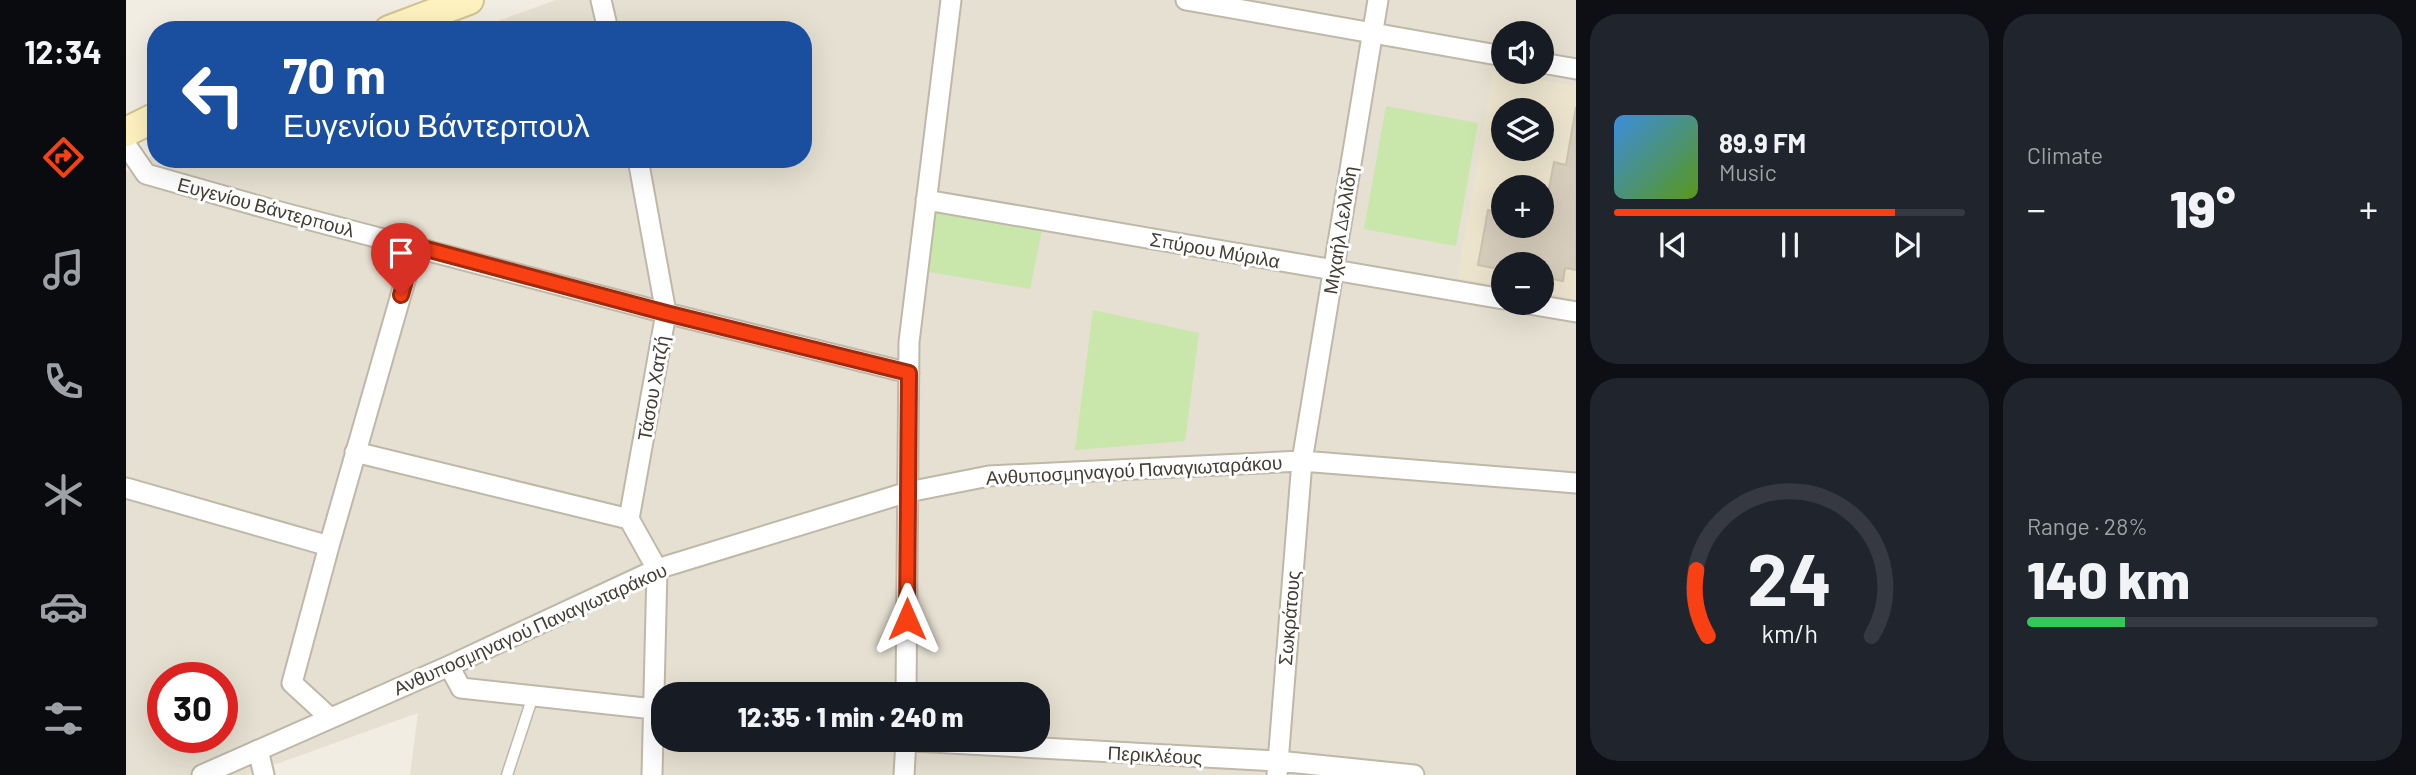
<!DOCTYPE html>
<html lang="en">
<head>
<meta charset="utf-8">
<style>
	:root { --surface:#171b24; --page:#20242c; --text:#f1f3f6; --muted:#9ea1a6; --line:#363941; --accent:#f84013 }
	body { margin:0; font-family:Barlow,sans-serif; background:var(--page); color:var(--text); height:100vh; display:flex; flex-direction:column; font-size:26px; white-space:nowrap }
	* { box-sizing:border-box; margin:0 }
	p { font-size:23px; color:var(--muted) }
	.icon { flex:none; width:38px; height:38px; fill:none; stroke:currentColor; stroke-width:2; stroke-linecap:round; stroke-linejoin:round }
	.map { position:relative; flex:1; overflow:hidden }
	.details { display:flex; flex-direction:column; gap:14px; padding:14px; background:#0d0f14; width:840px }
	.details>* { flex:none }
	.banner { position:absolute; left:21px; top:21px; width:665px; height:147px; border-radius:28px; box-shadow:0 7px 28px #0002; background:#1a4fa0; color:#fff; overflow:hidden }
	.fabs { position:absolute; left:1365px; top:21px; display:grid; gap:14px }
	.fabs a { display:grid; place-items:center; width:63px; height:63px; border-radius:50%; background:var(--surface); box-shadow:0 7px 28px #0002; font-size:35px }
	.speed { position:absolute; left:21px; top:662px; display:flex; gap:14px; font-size:35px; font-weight:700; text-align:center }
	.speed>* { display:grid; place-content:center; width:91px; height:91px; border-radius:50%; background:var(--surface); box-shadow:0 7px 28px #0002; line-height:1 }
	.speed .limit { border:10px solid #d22; background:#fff; color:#111 }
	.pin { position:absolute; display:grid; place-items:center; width:60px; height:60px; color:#fff; margin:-72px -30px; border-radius:50% 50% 50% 0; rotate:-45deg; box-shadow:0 0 7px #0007 }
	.pin .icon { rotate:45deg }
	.me { position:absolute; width:77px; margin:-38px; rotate:0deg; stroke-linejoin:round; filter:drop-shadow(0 0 5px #0008) }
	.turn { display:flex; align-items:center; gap:24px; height:147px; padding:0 21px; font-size:32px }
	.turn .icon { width:91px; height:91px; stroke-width:2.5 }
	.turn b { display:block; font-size:49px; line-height:60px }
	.big { font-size:52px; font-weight:800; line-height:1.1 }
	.details .tile { flex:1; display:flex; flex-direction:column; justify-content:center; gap:10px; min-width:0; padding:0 24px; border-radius:28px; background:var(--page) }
	.details .dial { align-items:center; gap:0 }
	.dial svg { height:182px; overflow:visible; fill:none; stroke:var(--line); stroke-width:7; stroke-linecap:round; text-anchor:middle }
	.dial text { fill:var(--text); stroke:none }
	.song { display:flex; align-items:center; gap:21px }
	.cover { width:84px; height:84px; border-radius:10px; background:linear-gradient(135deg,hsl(210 70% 55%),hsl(90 70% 35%)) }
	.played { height:7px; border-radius:4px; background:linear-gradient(90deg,var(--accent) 80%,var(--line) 80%) }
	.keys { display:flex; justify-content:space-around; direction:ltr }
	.heat { display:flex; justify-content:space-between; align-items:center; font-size:38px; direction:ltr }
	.charge { height:10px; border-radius:5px; background:linear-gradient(90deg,#34c759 28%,var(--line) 0) }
	.details .tiles { flex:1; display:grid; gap:14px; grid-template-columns:repeat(2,1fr) }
	.trip { position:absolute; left:525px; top:682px; width:399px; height:70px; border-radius:28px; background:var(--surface); box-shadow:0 7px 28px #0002; font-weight:800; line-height:70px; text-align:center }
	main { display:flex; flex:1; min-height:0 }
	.tab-bar { display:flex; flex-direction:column; width:126px; justify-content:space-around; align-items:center; background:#090b0e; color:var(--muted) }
	.tab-bar .icon { width:49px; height:49px }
	.tab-bar .on { color:var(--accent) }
	.tab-bar b { font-size:32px; color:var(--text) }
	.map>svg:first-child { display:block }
	.residential { fill:#e5e0d1; fill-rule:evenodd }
	.education { fill:#ebe3cc; fill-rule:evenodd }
	.green { fill:#c9e6ab }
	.building { fill:#d6ccbb; stroke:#cdc2ac; stroke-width:2 }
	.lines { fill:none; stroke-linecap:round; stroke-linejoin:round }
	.lane-casing { stroke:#bfb8a8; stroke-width:13 }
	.street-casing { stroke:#bfb8a8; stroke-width:23 }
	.secondary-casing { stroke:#d1c392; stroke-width:32 }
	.lane { stroke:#fff; stroke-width:10 }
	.street { stroke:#fff; stroke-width:19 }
	.secondary { stroke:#fef2c0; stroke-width:28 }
	.route-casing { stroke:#a12a0c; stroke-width:18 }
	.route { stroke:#f84013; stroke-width:12 }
	.labels { text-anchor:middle; stroke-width:6; stroke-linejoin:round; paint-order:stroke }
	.street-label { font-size:19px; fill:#433d33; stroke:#fff }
</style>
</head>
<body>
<main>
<nav class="tab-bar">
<b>12:34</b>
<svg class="icon on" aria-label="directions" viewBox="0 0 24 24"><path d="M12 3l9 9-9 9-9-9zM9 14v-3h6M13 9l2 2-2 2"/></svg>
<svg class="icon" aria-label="music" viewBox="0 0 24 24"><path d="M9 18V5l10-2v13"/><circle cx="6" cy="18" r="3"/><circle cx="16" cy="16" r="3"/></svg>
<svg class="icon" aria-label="phone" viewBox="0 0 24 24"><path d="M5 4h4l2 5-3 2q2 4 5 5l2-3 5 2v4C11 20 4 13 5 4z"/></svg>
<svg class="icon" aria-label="climate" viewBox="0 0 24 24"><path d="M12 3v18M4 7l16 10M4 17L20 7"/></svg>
<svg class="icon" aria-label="car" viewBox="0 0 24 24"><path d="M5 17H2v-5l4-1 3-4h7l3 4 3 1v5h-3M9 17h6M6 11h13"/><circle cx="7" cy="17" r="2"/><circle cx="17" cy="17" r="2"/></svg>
<svg class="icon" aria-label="filters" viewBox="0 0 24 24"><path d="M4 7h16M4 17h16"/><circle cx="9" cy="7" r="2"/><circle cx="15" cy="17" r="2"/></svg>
</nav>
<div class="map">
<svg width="1450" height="775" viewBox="0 0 1450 775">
	<rect width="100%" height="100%" fill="#f1ede3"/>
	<path class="residential" d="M430 0H1450V775H284L292 713 120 775H0V172L30 153V159H677V30H347ZM1377 33H1416V72H1377ZM1377 110H1416V149H1377ZM1377 187H1416V226H1377ZM1377 264H1416V303H1377ZM37 677H96V737H37ZM537 695H912V740H537Z"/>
	<path class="education" d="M1367 71 1450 86V299L1416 293V264H1377V286L1331 278ZM1377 110H1416V149H1377ZM1377 187H1416V226H1377Z"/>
	<path class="green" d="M1260 106 1352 123 1330 246 1238 229Z
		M810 209 916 229 904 289 798 271Z
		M967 310 1073 333 1059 441 949 450Z"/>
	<path class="building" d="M1450 107V270L1439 268 1437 281 1416 277V264H1377V270L1352 265 1362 210 1377 213V226H1416L1428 162 1440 165Z"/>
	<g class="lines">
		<defs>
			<path id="lane" d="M381 775 407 696"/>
			<path id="street" d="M475 0 482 30
				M1060 0 1377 56
				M1416 63 1450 69
				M0 145 20 174 154 212 540 313 783 373
				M512 159 540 313 503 519 531 569
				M800 200 1377 299
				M1398 303 1450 312
				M229 452 503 519
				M0 488 203 546 166 683 203 717
				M203 546 289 246
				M323 666 335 688 537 710
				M780 695 783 342 825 0
				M769 740 1152 761 1288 775
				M132 750 138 775
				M76 775 323 666 531 569 782 492 863 476 1176 461 1450 483
				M526 775 531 569
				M778 775 780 740
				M1151 775 1176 461 1252 0"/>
			<path id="secondary" d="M263 30 343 0
				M0 132 30 117"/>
		</defs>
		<use href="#lane" class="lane-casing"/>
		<use href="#street" class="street-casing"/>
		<use href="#secondary" class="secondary-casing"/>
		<use href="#lane" class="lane"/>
		<use href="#street" class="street"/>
		<use href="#secondary" class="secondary"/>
	</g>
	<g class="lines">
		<defs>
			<path id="route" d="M275 295 289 246 540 313 783 373 781 619"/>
		</defs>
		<use href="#route" class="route-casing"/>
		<use href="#route" class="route"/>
	</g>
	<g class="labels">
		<g class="street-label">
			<text transform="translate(140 207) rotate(15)" y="7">Ευγενίου Βάντερπουλ</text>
			<text transform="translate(1214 230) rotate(-81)" y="7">Μιχαήλ Δελλίδη</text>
			<text transform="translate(1089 250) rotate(10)" y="7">Σπύρου Μύριλα</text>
			<text transform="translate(527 388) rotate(-80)" y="7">Τάσου Χατζή</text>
			<text transform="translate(1008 470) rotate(-3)" y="7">Ανθυποσμηναγού Παναγιωταράκου</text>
			<text transform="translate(1163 618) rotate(-85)" y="7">Σωκράτους</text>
			<text transform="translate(404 629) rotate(-24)" y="7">Ανθυποσμηναγού Παναγιωταράκου</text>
			<text transform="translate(1029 755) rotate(3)" y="7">Περικλέους</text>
		</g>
	</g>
</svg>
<div class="fabs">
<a><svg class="icon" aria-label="sound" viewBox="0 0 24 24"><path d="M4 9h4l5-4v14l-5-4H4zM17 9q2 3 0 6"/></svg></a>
<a><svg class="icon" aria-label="layers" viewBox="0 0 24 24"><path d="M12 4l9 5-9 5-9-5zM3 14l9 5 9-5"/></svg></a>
<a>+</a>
<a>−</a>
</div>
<div class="speed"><div class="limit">30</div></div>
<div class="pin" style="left:275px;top:295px;background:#d93025"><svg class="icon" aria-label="arrive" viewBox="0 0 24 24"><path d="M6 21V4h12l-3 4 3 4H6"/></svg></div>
<svg class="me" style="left:781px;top:619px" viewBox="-20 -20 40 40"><path d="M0-17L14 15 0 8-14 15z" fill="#f84013" stroke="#fff" stroke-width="4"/></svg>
<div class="trip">12:35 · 1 min · 240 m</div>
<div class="banner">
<div class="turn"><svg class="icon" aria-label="left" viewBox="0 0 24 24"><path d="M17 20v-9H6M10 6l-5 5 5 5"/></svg><div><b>70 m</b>Ευγενίου Βάντερπουλ</div></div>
</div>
</div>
<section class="details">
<div class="tiles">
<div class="tile">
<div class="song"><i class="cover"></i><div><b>89.9 FM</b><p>Music</p></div></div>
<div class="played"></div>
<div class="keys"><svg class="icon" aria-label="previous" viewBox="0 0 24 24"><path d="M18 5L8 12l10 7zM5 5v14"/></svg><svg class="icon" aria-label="pause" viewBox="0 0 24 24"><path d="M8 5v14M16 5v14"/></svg><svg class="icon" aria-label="next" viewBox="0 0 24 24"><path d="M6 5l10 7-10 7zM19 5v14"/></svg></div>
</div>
<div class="tile"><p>Climate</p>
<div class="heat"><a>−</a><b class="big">19°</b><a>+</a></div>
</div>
<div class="tile dial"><svg viewBox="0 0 100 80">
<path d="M14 69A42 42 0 1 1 86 69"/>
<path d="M14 69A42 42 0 0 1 9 40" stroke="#f84013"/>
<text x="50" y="56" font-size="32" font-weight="700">24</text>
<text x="50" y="72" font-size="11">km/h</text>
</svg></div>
<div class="tile"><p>Range · 28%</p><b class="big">140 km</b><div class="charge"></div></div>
</div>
</section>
</main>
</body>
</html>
